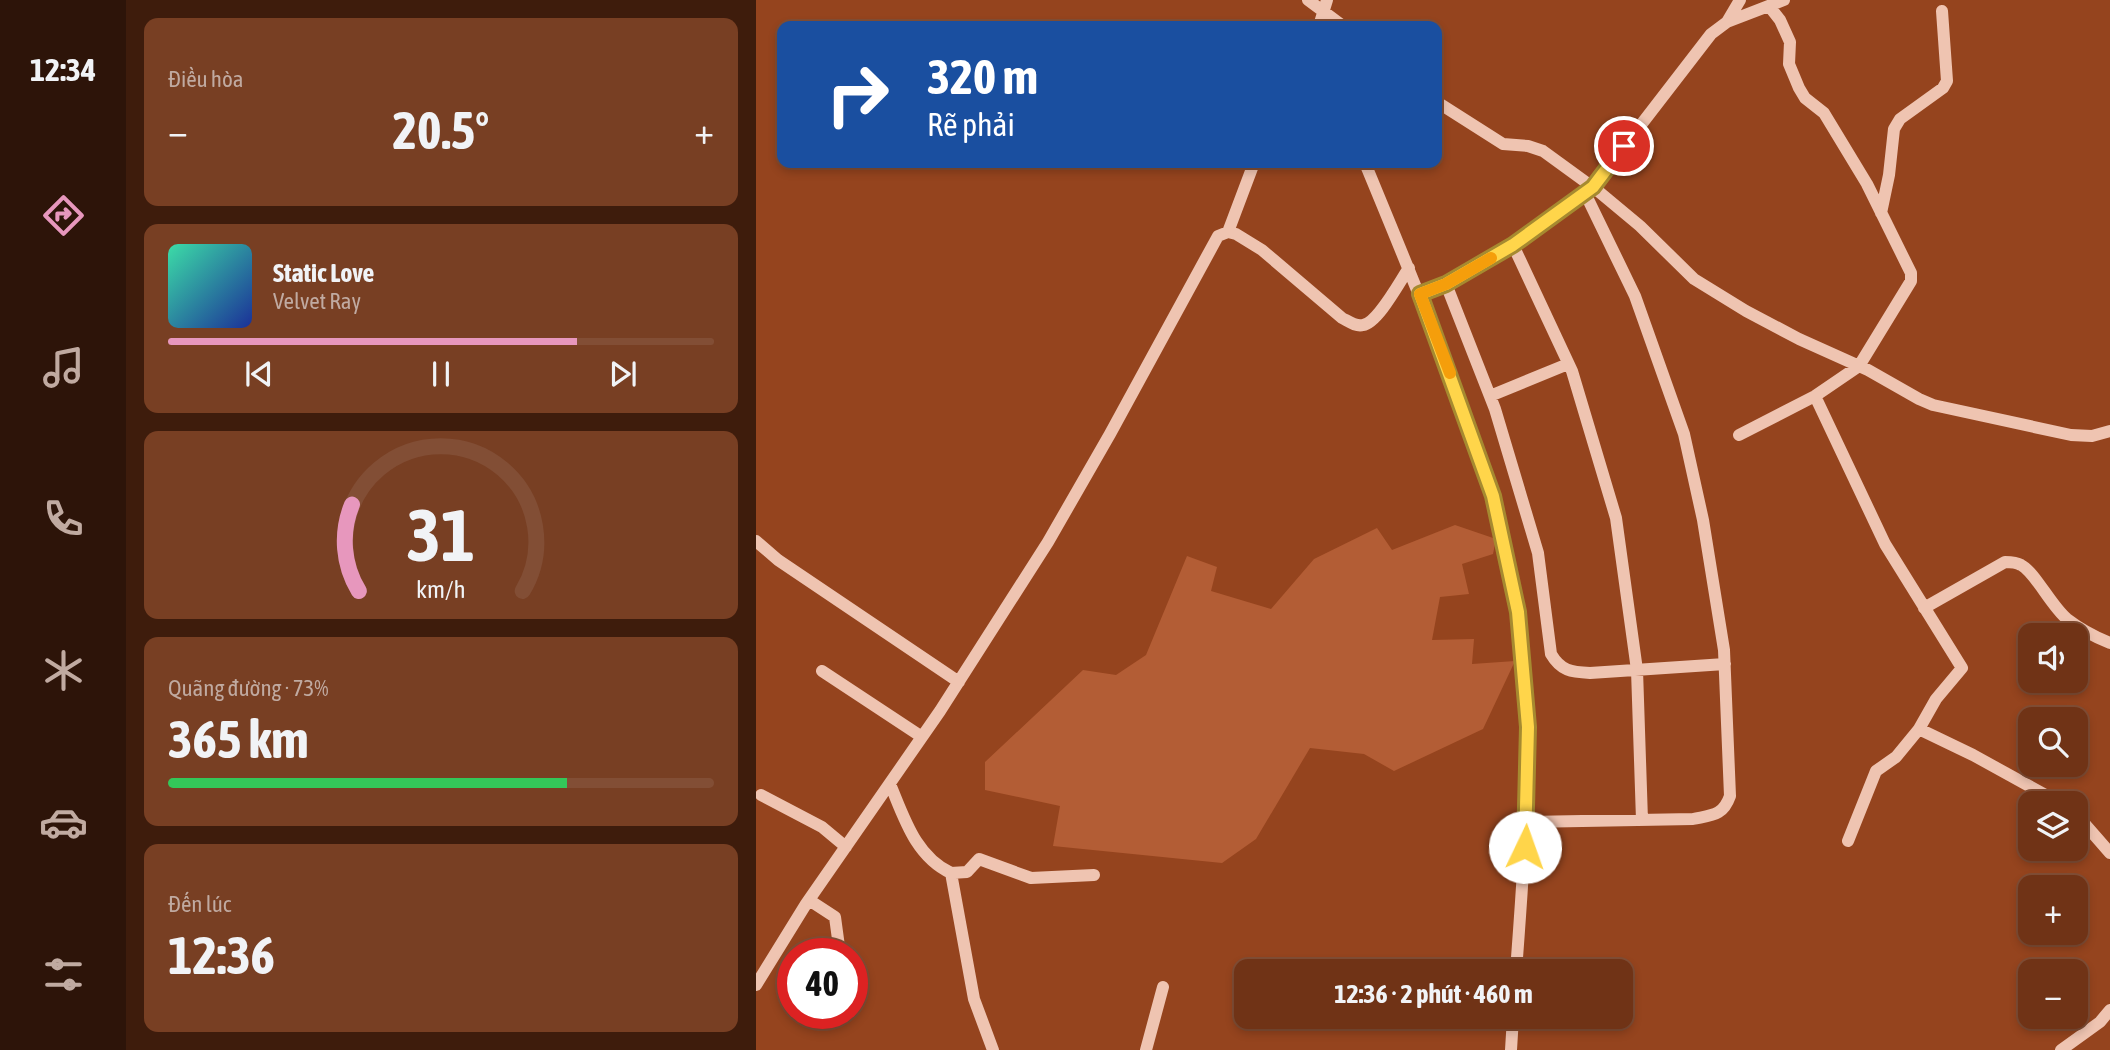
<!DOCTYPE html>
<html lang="vi">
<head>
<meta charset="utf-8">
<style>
	:root { --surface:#703316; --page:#783f23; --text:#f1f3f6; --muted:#c0aaa1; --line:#824e35; --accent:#e797bd }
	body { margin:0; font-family:"Asap Condensed",sans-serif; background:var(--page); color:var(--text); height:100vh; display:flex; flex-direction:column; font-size:26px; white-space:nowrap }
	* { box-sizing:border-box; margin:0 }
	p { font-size:23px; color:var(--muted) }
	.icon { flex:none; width:38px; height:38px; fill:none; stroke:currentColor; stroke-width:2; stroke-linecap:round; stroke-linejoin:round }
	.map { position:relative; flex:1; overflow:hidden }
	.drawer { display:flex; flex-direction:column; gap:18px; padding:18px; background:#3e1c0c; width:630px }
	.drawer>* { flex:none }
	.banner { position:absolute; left:21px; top:21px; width:665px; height:147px; border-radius:14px; box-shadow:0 4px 10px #0003,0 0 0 2px var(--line); background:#1a4fa0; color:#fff; overflow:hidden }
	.fabs { position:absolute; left:1262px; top:623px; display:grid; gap:14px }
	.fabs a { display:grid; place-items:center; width:70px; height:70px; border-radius:14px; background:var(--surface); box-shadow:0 4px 10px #0003,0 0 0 2px var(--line); font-size:35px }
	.speed { position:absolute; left:21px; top:938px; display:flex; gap:14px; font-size:35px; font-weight:700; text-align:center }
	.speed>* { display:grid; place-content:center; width:91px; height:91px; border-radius:50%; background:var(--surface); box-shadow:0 4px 10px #0003,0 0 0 2px var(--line); line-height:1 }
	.speed .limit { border:10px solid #d22; background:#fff; color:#111 }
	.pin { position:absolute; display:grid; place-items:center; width:60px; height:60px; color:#fff; margin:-30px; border:4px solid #fff; border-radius:50%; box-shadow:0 2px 7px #0007 }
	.me { position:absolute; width:77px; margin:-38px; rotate:3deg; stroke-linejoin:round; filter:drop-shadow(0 0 5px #0008) }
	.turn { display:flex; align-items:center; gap:24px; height:147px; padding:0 35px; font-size:32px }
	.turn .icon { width:91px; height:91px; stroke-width:2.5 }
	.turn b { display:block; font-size:49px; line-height:60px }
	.big { font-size:52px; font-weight:700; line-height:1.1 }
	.drawer .card { flex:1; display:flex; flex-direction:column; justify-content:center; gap:10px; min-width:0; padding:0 24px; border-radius:14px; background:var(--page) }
	.drawer .dial { align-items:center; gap:0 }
	.dial svg { height:182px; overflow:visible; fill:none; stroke:var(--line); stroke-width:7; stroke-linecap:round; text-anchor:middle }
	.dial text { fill:var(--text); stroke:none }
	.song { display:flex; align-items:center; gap:21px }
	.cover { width:84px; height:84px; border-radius:10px; background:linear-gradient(135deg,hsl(160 70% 55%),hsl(230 70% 35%)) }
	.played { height:7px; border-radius:4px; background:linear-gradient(90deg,var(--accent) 75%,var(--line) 75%) }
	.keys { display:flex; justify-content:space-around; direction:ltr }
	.heat { display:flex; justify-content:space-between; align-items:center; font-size:38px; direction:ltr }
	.charge { height:10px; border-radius:5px; background:linear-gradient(90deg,#34c759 73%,var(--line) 0) }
	.trip { position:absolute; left:478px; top:959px; width:399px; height:70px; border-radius:14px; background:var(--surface); box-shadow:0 4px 10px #0003,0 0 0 2px var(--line); font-weight:700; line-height:70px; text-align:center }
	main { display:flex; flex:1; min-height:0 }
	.dock { display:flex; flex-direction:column; width:126px; justify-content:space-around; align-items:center; background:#2d1409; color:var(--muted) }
	.dock .icon { width:49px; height:49px }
	.dock .active { color:var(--accent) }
	.dock b { font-size:32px; color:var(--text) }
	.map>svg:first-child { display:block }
	.green { fill:#b35d35 }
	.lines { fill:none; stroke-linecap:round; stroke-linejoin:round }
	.minor { stroke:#efc4b1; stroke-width:12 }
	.route-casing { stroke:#a68a30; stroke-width:18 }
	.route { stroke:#ffd54a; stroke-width:12 }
	.slow { stroke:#f59e0b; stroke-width:12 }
</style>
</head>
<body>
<main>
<nav class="dock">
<b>12:34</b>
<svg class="icon active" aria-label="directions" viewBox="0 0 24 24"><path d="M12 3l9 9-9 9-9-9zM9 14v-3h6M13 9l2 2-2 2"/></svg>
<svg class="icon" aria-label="music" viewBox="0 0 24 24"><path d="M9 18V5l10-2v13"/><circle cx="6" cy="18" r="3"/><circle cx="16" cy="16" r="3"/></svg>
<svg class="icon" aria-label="phone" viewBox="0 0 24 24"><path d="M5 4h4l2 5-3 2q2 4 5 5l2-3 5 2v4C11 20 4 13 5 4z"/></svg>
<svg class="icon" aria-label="climate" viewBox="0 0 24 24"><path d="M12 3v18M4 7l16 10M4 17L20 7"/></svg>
<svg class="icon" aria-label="car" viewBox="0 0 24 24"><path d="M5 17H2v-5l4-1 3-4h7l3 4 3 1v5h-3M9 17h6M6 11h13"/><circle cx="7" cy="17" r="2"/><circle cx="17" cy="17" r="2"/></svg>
<svg class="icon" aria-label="filters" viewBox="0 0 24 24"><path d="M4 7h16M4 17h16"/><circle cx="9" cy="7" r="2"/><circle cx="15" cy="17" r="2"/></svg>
</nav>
<section class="drawer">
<div class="card"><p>Điều hòa</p>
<div class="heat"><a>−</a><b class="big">20.5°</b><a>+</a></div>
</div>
<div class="card">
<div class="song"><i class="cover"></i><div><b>Static Love</b><p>Velvet Ray</p></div></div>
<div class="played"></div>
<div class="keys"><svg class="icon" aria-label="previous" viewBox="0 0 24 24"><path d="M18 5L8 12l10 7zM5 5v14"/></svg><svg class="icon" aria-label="pause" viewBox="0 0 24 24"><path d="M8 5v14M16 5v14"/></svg><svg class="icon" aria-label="next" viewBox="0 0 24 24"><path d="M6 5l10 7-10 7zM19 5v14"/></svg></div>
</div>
<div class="card dial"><svg viewBox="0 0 100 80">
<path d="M14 69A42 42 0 1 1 86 69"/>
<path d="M14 69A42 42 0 0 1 11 31" stroke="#e797bd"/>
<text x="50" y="56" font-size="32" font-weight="700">31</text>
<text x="50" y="72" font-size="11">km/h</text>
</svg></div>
<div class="card"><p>Quãng đường · 73%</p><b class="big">365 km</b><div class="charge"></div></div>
<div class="card"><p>Đến lúc</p><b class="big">12:36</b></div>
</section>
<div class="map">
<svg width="1354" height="1050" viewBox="0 0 1354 1050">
	<rect width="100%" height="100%" fill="#95441e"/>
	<path class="green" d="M699 525 740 539 737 554 706 564 713 594 684 597 676 640 718 639 716 664 759 661 727 729 638 771 608 754 554 748 500 839 466 863 297 846 304 806 229 790V762L327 670 360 675 390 655 431 556 461 567 455 591 515 609 558 559 621 528 636 550Z"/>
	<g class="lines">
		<path class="minor" d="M552 0 587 26
			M971 22 984 0
			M563 26 571 0
			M681 102 747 144 772 146 787 151 842 191 884 226 938 279 990 311 1043 339 1112 370 1163 399 1177 405 1315 435 1336 436 1354 431
			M609 163C638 233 667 303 694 374 723 452 750 530 762 612 779 732 769 851 760 971
			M1125 213 1133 175 1138 129 1144 119 1187 88 1191 81 1186 11
			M472 232 498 163
			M757 245 816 371 860 518 881 670 886 820
			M690 284 739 409 782 553 795 654C805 671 815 672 834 673L969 664
			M664 294 690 284 757 245 837 187 955 34 971 22 1028 0
			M734 396 812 364
			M1059 396 1129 544 1206 668 1180 699 1163 729 1217 755 1304 803
			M983 435 1059 396 1103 366 1155 281V273L1111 184 1068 113 1049 98 1043 88 1033 64 1034 42 1024 20 1013 6
			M0 541 22 560 203 682
			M1168 608 1249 562C1255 562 1260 562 1265 565 1279 572 1295 606 1311 619 1324 629 1339 637 1354 643
			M66 671 166 737
			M134 784C148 817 159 856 195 873L218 999 237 1050
			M5 795 66 827 90 847
			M1320 814 1354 853
			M771 822 937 819C956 815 967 816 974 796L968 650 947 520 928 434 879 296 829 193
			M1092 841 1120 771 1140 757 1163 729
			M195 873 211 872 223 859 275 878 338 875
			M53 900 79 917 84 954
			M0 985 50 904 184 711 292 542 354 434 462 236 472 232 480 234 506 250 586 318C592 321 600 327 607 325 622 323 644 281 653 268
			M390 1050 407 987
			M755 1050 757 1017
			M1305 1050 1344 1022 1354 1010"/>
	</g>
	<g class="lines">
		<defs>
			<path id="route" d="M769 847 772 727 762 612 737 496 664 294 690 284 757 245 837 187 868 146"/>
		</defs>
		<use href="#route" class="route-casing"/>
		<use href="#route" class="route"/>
		<path class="slow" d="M694 373 664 294 690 284 735 258"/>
	</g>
</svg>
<div class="fabs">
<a><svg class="icon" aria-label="sound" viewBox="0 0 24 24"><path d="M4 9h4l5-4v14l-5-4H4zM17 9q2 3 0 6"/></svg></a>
<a><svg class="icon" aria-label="search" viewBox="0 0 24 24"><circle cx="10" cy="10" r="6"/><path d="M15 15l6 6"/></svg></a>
<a><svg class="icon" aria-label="layers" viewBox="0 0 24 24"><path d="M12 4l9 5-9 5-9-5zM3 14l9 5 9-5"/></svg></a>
<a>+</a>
<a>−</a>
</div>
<div class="speed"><div class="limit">40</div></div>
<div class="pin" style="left:868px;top:146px;background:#d93025"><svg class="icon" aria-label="arrive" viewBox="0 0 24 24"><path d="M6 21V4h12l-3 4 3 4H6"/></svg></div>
<svg class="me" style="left:769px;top:847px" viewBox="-20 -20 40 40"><circle r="19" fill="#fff"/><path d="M0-13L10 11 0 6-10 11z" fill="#ffd54a"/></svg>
<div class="trip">12:36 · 2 phút · 460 m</div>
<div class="banner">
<div class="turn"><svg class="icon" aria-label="right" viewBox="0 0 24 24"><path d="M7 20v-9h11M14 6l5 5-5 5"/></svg><div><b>320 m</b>Rẽ phải</div></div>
</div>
</div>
</main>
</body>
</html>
